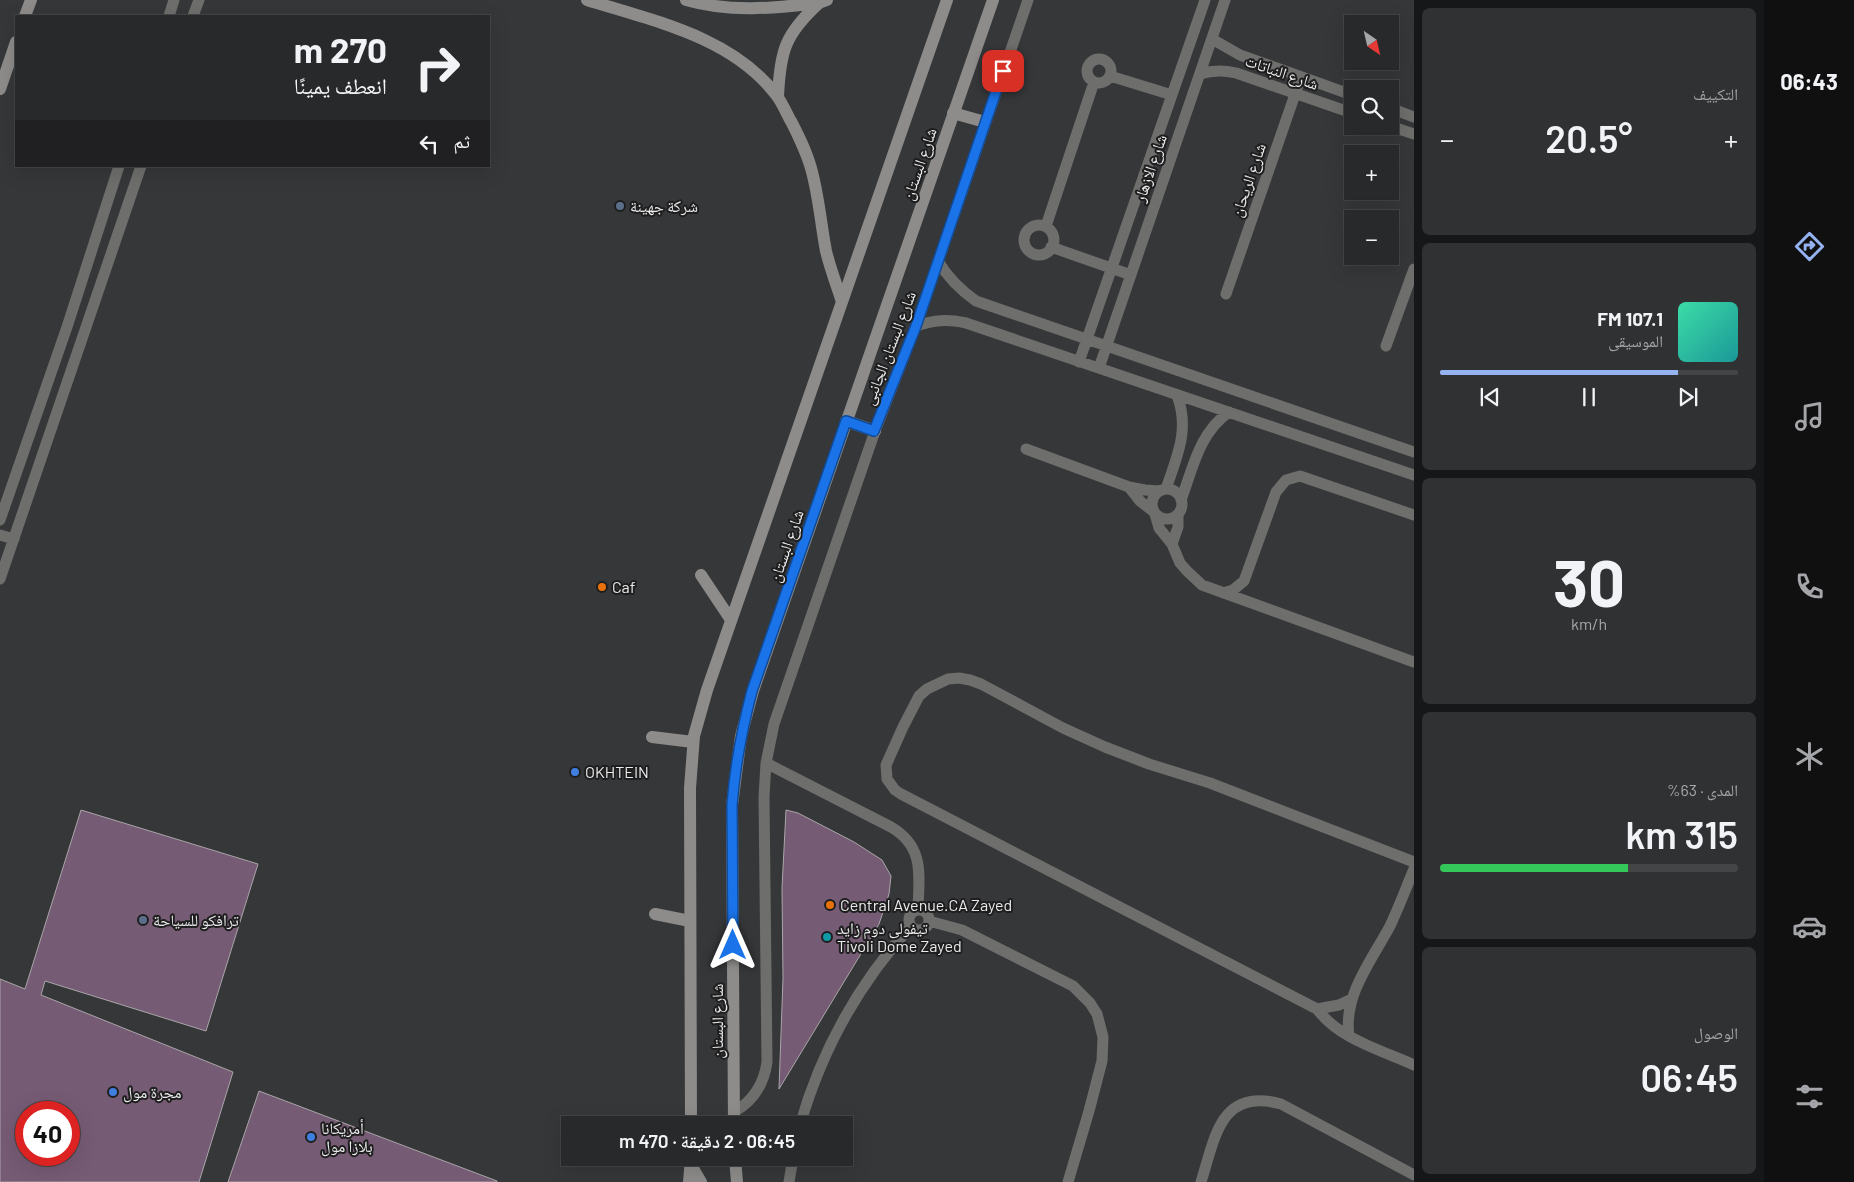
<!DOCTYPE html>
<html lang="ar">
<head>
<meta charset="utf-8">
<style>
	:root { --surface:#28292b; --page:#303133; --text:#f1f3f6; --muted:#a5a6a9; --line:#444547; --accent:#95b2f1 }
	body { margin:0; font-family:Barlow,"Noto Naskh Arabic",sans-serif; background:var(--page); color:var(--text); direction:rtl; height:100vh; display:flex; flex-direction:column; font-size:19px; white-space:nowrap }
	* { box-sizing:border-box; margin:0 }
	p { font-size:16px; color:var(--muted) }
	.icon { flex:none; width:28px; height:28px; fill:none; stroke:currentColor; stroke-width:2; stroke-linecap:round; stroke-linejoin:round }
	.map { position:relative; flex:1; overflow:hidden; direction:ltr }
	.panel { display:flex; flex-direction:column; gap:8px; padding:8px; background:#161718; width:350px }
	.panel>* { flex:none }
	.hud { position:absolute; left:15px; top:15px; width:475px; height:152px; border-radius:0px; box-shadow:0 5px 20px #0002,0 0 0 1px var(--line); direction:rtl; background:#28292b; color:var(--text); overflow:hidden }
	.needle { width:32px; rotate:146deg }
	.controls { position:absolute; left:1344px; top:15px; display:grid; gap:10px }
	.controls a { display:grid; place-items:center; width:55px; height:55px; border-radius:0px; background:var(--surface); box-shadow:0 5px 20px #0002,0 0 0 1px var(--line); font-size:25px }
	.speed { position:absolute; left:15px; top:1101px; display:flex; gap:10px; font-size:25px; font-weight:700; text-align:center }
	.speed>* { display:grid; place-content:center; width:65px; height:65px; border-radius:50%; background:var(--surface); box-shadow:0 5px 20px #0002,0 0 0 1px var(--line); line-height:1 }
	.speed .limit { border:8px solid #d22; background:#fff; color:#111 }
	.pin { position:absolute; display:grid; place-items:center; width:42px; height:42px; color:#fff; margin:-21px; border-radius:10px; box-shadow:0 2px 8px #0006 }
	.me { position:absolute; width:55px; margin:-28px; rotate:0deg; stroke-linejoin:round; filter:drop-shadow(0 0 4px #0008) }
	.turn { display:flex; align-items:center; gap:18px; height:105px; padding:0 20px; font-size:22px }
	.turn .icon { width:65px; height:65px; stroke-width:2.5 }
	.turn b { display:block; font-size:35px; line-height:42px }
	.then { display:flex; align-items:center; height:48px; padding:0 20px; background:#0003; gap:10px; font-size:19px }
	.big { font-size:38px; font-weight:600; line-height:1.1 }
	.panel .card { flex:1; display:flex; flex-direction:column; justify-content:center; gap:8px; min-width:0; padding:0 18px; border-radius:8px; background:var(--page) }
	.panel .dial { align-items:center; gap:0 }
	.dial b { font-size:65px; line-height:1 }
	.song { display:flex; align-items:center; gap:15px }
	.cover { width:60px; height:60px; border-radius:8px; background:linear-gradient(135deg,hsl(160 70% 55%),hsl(180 70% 35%)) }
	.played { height:5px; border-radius:2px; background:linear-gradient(90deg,var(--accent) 80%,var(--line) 80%) }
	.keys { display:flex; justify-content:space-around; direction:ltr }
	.heat { display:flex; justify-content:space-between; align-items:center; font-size:28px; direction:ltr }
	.charge { height:8px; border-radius:4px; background:linear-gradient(90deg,#34c759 63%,var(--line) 0) }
	.trip { position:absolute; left:561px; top:1116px; width:292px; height:50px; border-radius:0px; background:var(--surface); box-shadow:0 5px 20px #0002,0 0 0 1px var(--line); font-weight:600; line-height:50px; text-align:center; direction:rtl }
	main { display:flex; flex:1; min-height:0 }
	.dock { display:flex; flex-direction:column; width:90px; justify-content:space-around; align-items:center; background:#101011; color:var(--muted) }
	.dock .icon { width:35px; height:35px }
	.dock .current { color:var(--accent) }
	.dock b { font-size:22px; color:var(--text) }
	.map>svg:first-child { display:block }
	.building { fill:#765b74; stroke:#a9a6a9; fill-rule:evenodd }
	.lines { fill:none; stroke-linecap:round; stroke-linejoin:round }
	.street { stroke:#6e6e6c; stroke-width:11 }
	.secondary { stroke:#8d8c8a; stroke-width:12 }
	.route-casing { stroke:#114b97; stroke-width:12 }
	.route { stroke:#1a73e8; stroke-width:9 }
	.service-dot { fill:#5c6f8a; stroke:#1e1e1f; stroke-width:2 }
	.food-dot { fill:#e8710a; stroke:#1e1e1f; stroke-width:2 }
	.shop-dot { fill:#3f7fe0; stroke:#1e1e1f; stroke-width:2 }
	.culture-dot { fill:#0f9aa8; stroke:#1e1e1f; stroke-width:2 }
	.labels { text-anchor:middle; stroke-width:4; stroke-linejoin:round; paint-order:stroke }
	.street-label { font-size:16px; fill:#eaeaec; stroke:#1e1e1f }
	.poi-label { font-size:16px; fill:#eaeaec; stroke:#1e1e1f; text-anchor:start }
</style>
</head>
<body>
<main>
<nav class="dock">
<b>06:43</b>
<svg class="icon current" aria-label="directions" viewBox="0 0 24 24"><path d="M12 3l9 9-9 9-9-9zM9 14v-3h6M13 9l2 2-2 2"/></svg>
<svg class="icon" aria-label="music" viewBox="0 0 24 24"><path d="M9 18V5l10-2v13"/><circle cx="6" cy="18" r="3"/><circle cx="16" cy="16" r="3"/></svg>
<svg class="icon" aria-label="phone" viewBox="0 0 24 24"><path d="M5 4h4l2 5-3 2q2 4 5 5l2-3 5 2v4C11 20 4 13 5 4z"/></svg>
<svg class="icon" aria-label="climate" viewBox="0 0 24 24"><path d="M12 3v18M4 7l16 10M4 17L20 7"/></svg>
<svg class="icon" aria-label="car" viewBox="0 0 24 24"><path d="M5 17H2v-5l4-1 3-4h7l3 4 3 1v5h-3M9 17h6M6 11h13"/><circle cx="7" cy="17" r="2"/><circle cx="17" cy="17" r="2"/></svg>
<svg class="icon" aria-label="filters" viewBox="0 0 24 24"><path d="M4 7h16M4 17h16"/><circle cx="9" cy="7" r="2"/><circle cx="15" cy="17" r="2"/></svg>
</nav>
<section class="panel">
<div class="card"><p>التكييف</p>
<div class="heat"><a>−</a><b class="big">20.5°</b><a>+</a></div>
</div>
<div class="card">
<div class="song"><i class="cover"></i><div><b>107.1 FM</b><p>الموسيقى</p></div></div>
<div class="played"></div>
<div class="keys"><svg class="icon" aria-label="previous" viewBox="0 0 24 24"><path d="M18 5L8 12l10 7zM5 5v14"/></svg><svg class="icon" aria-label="pause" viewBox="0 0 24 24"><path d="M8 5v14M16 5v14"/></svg><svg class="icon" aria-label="next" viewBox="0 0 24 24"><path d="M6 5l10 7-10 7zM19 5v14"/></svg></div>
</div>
<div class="card dial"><b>30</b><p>km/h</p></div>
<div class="card"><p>المدى · 63%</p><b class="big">315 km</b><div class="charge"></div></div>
<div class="card"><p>الوصول</p><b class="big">06:45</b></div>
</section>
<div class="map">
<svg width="1414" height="1182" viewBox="0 0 1414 1182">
	<rect width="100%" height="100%" fill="#363739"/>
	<path class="building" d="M81 810 258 864 206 1031 45 981 41 995 233 1072 199 1182H0V979L25 989ZM26 1112H69V1155H26Z
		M786 810 798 813 854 842 882 860 891 876 889 894 879 924 779 1089 783 978 782 888Z
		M259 1091 497 1181V1182H228Z"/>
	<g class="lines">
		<path class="street" d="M169 16 174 0
			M193 16 199 0
			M1212 39 1240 55 1352 95
			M1087 71a12 12 0 1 1 24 0a12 12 0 1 1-24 0Z
			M1200 74C1213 70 1223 70 1236 73L1352 113
			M1110 76 1172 95
			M1390 108 1414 117
			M1390 126 1414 134
			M1024 240a15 15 0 1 1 30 0a15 15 0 1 1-30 0Z
			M1046 226 1094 82
			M1051 247 1131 275
			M938 261C948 278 959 289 976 301L1414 452
			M1226 294 1301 77
			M916 326C935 320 946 319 966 323L1414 475
			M1386 346 1414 269
			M1079 362 1205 0
			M1099 368 1225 0
			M1026 449 1129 487 1145 490 1160 491
			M1129 487 1140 501 1154 512
			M1152 504a15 15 0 1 1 30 0a15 15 0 1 1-30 0Z
			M1166 489C1177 456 1190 430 1177 395
			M1181 500C1193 468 1199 433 1229 412
			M1155 514 1159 528 1172 544 1180 563 1187 571 1202 585 1414 662
			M0 520 67 327 119 166
			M0 535 14 539
			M1172 544 1178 527V514
			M0 579 141 166
			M1223 593 1233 590 1244 581 1276 492 1286 480 1300 476 1414 515
			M766 763 891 827C925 847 919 875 918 909
			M1414 862 1210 783 1149 764 1105 747 1063 728 981 684 970 680 959 678 948 679 927 689 919 696 903 727 886 765 887 779 895 790 901 794 1317 1009C1339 1039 1381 1050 1414 1065
			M909 920a10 10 0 1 1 20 0a10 10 0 1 1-20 0Z
			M929 921 962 930 1073 986 1090 1003 1097 1014 1103 1037 1102 1061 1089 1111 1068 1182
			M1317 1009 1339 1005 1352 999
			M1349 1036C1343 995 1372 960 1390 926 1399 907 1406 888 1414 869
			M734 1112C753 1101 764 1084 767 1062L764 797 766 763 774 724 875 431 916 326 1028 0
			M800 1125C822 1049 858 984 911 926
			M789 1182 793 1158
			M1201 1182C1215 1138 1220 1087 1281 1104L1414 1175"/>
		<path class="secondary" d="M587 0C654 21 733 37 777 96 783 104 787 115 792 123 800 139 808 155 812 172 819 198 821 225 826 251 830 268 837 286 842 302
			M686 0C731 13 774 8 819 3L827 0
			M25 16 31 0
			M0 89 16 42
			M778 97C780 51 785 34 819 3
			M953 113 985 122
			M846 421 875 431
			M701 575 731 620
			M652 737 693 742
			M655 914 690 921
			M691 1125 690 788 694 736 707 690 947 0
			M734 1125 732 805 741 736 753 691 993 0
			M735 1158 737 1182
			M691 1165 701 1182
			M689 1182 691 1158"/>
	</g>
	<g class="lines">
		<defs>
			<path id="route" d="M733 945 732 805C735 766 742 729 752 691L846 421 874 431 916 326 1003 71"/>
		</defs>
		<use href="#route" class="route-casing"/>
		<use href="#route" class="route"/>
	</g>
	<g class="service-dot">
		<circle cx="620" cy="206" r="5"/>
		<circle cx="143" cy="920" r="5"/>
	</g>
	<g class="food-dot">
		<circle cx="602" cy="587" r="5"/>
		<circle cx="830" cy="905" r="5"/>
	</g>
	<g class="shop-dot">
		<circle cx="575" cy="772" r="5"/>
		<circle cx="113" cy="1092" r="5"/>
		<circle cx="311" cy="1137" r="5"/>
	</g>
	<circle class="culture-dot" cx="827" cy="937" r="5"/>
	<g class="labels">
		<g class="street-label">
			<text transform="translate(1282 72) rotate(19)" y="6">شارع النباتات</text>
			<text transform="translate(919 164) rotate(-71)" y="6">شارع البستان</text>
			<text transform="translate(1150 168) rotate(-71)" y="6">شارع الازهار</text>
			<text transform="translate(1248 180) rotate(-71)" y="6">شارع الريحان</text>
			<text transform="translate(889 348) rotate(-69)" y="6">شارع البستان الجانبى</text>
			<text transform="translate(786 546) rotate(-71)" y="6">شارع البستان</text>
			<text transform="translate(717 1021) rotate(-90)" y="6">شارع البستان</text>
		</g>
		<g class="poi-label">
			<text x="630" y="212">شركة جهينة</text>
			<text x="612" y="593">Caf</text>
			<text x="585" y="778">OKHTEIN</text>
			<text x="840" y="911">Central Avenue.CA Zayed</text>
			<text x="153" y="926">ترافكو للسياحة</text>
			<text x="837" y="934">تيفولى دوم زايد<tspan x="837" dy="18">Tivoli Dome Zayed</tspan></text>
			<text x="123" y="1098">مجرة مول</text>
			<text x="321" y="1134">أمريكانا<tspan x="321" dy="18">بلازا مول</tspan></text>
		</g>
	</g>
</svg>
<div class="controls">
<a><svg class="needle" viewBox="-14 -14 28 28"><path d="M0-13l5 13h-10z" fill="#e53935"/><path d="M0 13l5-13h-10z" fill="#a5a6a9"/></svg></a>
<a><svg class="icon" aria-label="search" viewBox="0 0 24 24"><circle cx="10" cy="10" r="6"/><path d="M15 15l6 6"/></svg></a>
<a>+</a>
<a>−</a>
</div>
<div class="speed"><div class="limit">40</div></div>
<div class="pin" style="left:1003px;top:71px;background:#d93025"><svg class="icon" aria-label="arrive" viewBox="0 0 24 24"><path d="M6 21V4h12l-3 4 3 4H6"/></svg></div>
<svg class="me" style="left:733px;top:945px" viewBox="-20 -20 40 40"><path d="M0-17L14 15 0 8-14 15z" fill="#1a73e8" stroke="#fff" stroke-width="4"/></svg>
<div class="trip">06:45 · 2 دقيقة · 470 m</div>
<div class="hud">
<div class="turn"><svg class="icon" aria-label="right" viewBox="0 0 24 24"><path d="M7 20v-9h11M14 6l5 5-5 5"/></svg><div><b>270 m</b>انعطف يمينًا</div></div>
<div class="then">ثم<svg class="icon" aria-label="left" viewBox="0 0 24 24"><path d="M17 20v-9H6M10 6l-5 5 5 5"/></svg></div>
</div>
</div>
</main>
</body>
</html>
